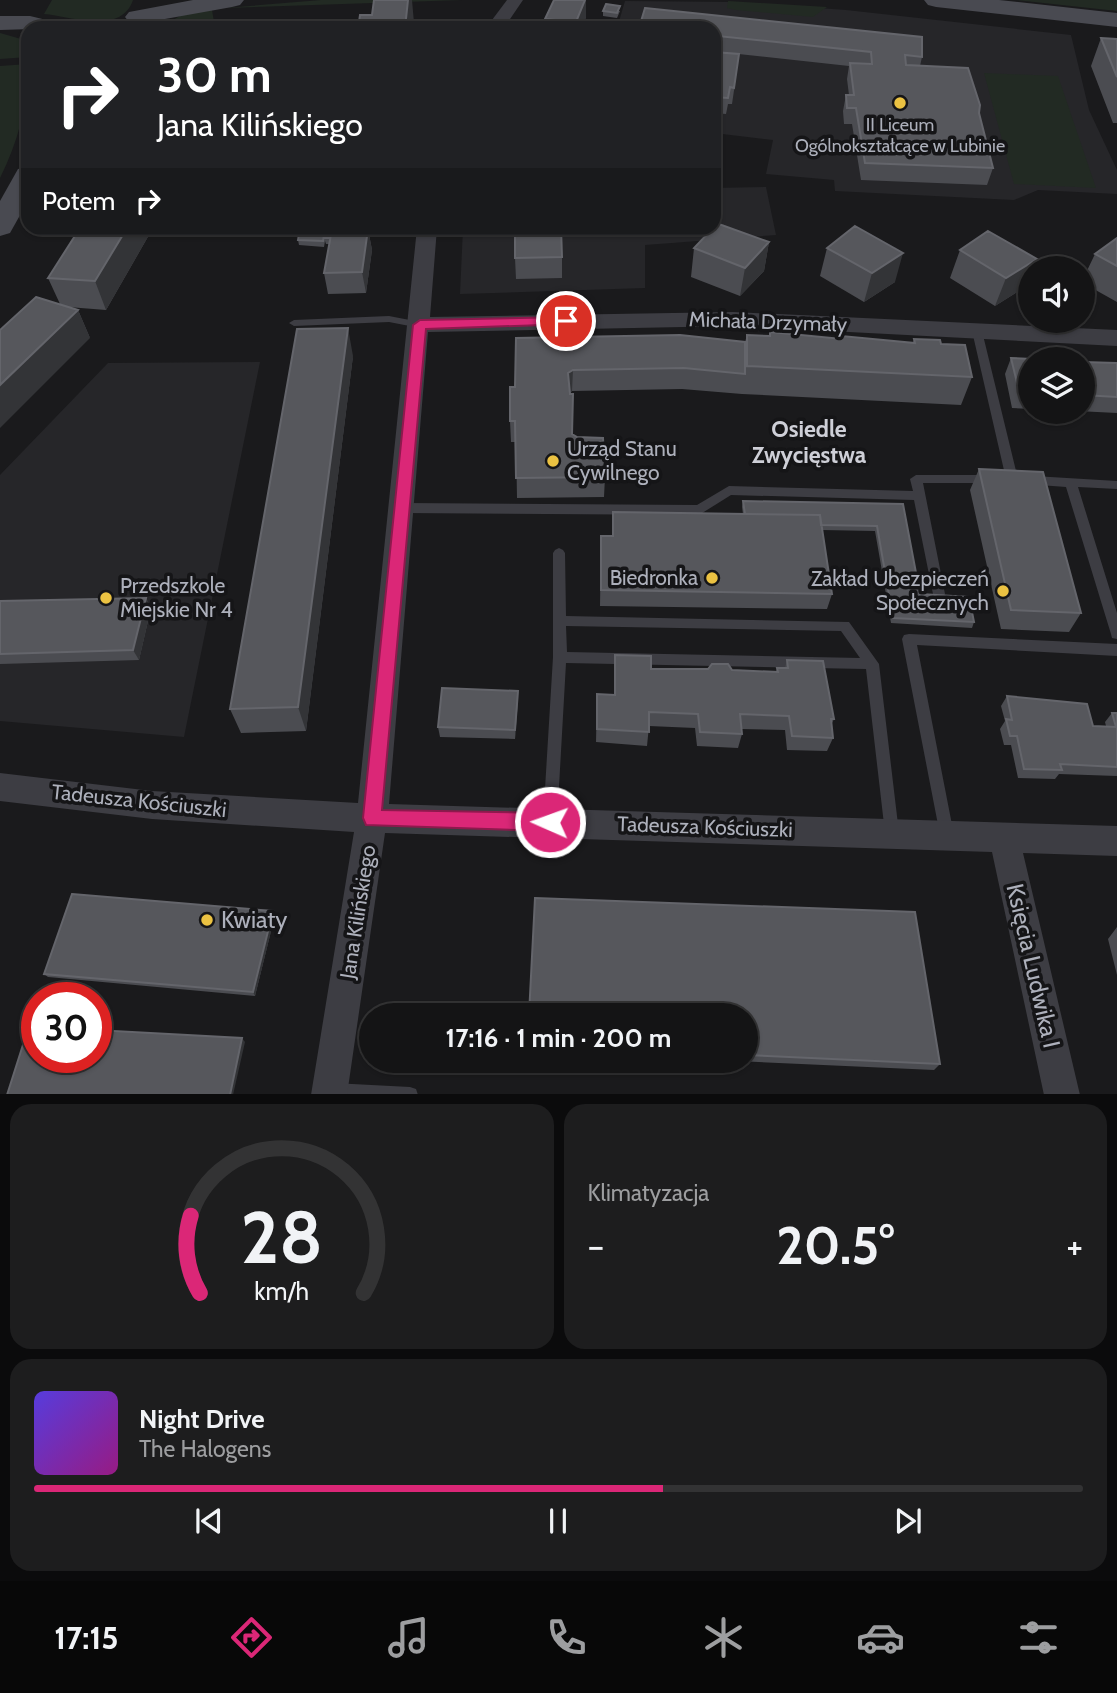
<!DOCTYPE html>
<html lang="pl">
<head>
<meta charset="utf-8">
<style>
	:root { --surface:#141415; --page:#1d1d1e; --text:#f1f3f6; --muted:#9d9ea0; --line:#333334; --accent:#db2777 }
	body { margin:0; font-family:Cabin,sans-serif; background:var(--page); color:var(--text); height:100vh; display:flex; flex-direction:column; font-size:26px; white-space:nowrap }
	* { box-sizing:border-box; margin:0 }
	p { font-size:23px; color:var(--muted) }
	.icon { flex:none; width:38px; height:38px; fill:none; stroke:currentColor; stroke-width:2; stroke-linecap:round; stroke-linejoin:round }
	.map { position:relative; height:1094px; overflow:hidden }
	.side { display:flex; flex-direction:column; gap:10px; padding:10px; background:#0b0b0c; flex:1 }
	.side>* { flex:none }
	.guide { position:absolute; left:21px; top:21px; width:700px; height:214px; border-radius:21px; box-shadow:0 2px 5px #0004,0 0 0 2px var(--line); background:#202124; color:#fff; overflow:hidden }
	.fabs { position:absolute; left:1018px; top:256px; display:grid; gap:14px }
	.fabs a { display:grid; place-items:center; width:77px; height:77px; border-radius:50%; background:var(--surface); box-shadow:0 2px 5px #0004,0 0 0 2px var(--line); font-size:35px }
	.speed { position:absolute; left:21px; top:982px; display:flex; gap:14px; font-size:35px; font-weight:700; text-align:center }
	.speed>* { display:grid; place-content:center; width:91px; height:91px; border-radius:50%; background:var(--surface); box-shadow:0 2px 5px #0004,0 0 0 2px var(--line); line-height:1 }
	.speed .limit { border:10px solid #d22; background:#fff; color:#111 }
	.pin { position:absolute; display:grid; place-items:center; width:60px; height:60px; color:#fff; margin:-30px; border:4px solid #fff; border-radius:50%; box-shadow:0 2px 7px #0007 }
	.me { position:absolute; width:77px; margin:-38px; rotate:272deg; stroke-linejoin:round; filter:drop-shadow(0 0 5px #0008) }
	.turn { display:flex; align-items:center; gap:24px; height:147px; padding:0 21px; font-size:32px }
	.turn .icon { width:91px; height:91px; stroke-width:2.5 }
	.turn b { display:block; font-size:49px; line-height:60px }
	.then { display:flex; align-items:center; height:66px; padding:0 21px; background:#0003; gap:14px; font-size:26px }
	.big { font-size:52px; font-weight:700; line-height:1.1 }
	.side .card { flex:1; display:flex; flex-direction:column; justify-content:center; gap:10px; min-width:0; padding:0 24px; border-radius:21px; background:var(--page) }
	.side .dial { align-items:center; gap:0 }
	.dial svg { height:182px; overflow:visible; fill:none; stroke:var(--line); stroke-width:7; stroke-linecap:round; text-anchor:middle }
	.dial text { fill:var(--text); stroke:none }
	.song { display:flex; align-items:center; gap:21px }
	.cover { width:84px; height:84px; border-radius:10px; background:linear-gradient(135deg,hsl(250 70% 55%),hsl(310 70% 35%)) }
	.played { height:7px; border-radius:4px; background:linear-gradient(90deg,var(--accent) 60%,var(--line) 60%) }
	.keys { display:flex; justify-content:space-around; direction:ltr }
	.heat { display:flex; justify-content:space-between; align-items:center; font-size:38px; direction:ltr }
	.side .tiles { flex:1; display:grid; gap:10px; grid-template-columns:1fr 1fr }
	.card:last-child { grid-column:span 2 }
	.trip { position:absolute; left:359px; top:1003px; width:399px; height:70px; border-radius:35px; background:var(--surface); box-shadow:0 2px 5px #0004,0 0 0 2px var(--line); font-weight:700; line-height:70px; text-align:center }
	.tab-bar { display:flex; height:112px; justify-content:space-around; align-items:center; background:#080808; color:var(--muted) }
	.tab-bar .icon { width:49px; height:49px }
	.tab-bar .selected { color:var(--accent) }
	.tab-bar b { font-size:32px; color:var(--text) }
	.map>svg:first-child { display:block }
	.built { fill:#262629 }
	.green { fill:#222a23 }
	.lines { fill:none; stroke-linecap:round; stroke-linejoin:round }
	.lane { fill:#3d3d43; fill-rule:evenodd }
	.street { fill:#3d3d43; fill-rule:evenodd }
	.secondary { fill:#494a51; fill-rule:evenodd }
	.wall { fill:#4b4c51 }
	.shaded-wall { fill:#333437 }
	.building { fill:#56575c; stroke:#64656b; stroke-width:2 }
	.route { fill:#db2777; stroke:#8e194d; stroke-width:2 }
	.poi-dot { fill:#ebc242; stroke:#151517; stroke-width:2.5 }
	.labels { text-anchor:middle; stroke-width:7; stroke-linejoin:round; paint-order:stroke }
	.far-poi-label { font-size:18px; fill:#adb0bb; stroke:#151517 }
	.street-label { font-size:21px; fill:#adb0bb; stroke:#151517 }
	.poi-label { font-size:21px; fill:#adb0bb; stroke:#151517; text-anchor:start }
	.neighbourhood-label { font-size:23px; font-weight:bold; fill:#cecfd7; stroke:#151517 }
	.near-poi-label { font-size:24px; fill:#adb0bb; stroke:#151517; text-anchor:start }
	.near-street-label { font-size:24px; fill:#adb0bb; stroke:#151517 }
</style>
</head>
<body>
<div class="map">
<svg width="1117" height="1095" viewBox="0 0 1117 1095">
	<rect width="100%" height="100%" fill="#1a1a1c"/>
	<path class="built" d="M625 1 732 2 846 10 1071 35 1089 110 1117 170V194L1038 190 1014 200 835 191 834 180 766 174 773 140 714 133V28H617Z
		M766 187 776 235 645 245V288L460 294 463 228H714V188Z
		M260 362 184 737 0 721V475L108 363Z"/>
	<path class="green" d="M52 0H133C121 36 69 16 44 14Z
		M321 0H462L225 8Z
		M1016 0H1117V11Z
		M728 1 827 7 813 17 736 10 727 8Z
		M212 10 215 28H158L182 15Z
		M0 33 28 41V57L0 59Z
		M28 64C28 105 18 142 0 178V66Z
		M984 73 1058 76 1096 188 1014 184Z"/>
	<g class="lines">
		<path class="lane" d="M389 316 420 322 425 325 420 328 389 322 294 326 289 323 294 320Z
			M977 327 982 331 1017 475 1117 481V489L1078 487 1117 613V639L1112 638 1111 634 1066 487 1012 483 1006 479 972 331Z
			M916 475H990L996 479 990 483H923L945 594 943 598H935L933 594 914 500 731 495 699 515 403 513 397 508 403 503 697 505 729 486 913 491 910 479Z
			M559 548 563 550 565 553 566 616 849 622 879 664 899 833 897 838 892 840 887 838 885 833 866 669 566 663 557 822 555 827 550 829 545 827 543 822 553 657V553L555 550ZM566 626 841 631 860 658 567 652Z
			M909 634 1117 644V656L917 645 954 835 952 840 947 842 942 840 940 835 902 639 904 635Z
			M333 1083 410 1087 416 1089 418 1095H326L325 1091 327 1085Z"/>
		<path class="street" d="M507 0H523L504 28H486Z
			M417 228H437L430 317 733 312 1117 330V346L733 326 428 332 389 804 1117 826V856L1023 853 1080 1095H1044L992 852 385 833 347 1095H311L354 832 152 819 0 801V773L152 791 358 803Z"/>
		<path class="secondary" d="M193 0H244L240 5 232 7 137 24 129 22 125 17 129 12Z
			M924 0H999L1117 13V27L936 7 928 5Z
			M0 16H30L59 23 63 28 0 30Z
			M28 167V201L10 233 0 236V201L18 169Z"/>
	</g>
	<path class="wall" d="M603 11H620L617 18 603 16Z
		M586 17 582 28H545V19Z
		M359 22 414 23 413 28H360Z
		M714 28 922 57 920 66 979 113 993 168 987 185 861 180 852 124H844L843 111 846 95H849L847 79 849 66 720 52 737 70 732 104H728L726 114 714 113Z
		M1101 38 1117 39V123H1113L1091 66Z
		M80 228H153L106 310 68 307 78 310 90 338 60 304 48 278Z
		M300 228 368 229 372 250 366 293 328 294 324 273 329 244H326L325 241 324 247 299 245 298 240Z
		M1117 238V302L1083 283V279L1095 254Z
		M769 242 764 271 740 296 691 277 694 248Z
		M827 248 895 282 864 302 820 276Z
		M960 250 1037 259 1033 268H1031V274L1025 287 995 306 950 278Z
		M562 257V278L516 279 515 258Z
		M770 332 841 339 842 336 913 343 914 339 941 344 972 377 961 405 742 394 682 389 572 391 570 393 572 434 605 477 604 497 517 498 516 442H511L510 421 515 387 516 338 745 342 747 335 769 336Z
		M353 356 306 731 241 733 230 709Z
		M1011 358 1031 359V409L1012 408 1005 374Z
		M1083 362 1117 363V413L1077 411H1083Z
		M979 469 1081 613 1069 632 1001 629 970 490Z
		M743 501 903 504 920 594 974 622 972 628 891 623 875 531 822 530 832 594 827 609 600 606 601 536H612L613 512 743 514 742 507Z
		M146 598 151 608 139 660 0 664V601Z
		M615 655 651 669 732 670 776 672 777 668H785L787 660 834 719 831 725 833 738 827 751 787 750 785 730 741 729 742 734 738 748 697 746 695 728 649 726 647 746 596 742 597 694 614 695Z
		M518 691V700L515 739 440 737 438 727Z
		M1007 696 1093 726H1106L1105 722 1112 713H1117V776L1059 774 1055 779 1018 778 1011 745H1004L1000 729 1005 721 1001 706Z
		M275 915 255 996 48 977 44 974Z
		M1117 927V975L1108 939Z
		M746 1015 940 1064 934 1070 715 1060H746Z"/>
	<path class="shaded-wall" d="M408 0H412L414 23 413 28H405Z
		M585 0H586V17L582 28H576V22Z
		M127 228H153L106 310 95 281Z
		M368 229 372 250 366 293 362 272Z
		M769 242 764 271 740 296 745 268Z
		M903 253 895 282 864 302 872 273Z
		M1037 259 1033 268H1031V274L1025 287 995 306 1006 278Z
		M78 310 90 338 0 428V385Z
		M348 328 353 356 306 731 298 707Z
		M573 370 572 391 568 394V373Z
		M146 598 151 608 139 660 133 650Z
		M518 691V700L515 739V730Z
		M273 911 275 915 255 996 253 992Z
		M242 1038 245 1042 233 1095H230Z"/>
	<path class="building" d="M374 0H408L405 28H370L371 22H359L360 15H372Z
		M554 0H585L576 22 545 19Z
		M606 4 620 6 617 13 603 11Z
		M645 8 922 37V57L905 55 906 65 968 68 980 105 979 113 993 168 865 163 856 108H847L846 95H854L850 63 872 64 871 52 718 36 717 42H721L720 46H716L714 52 739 54 734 88 730 87 728 98 714 97V28H639Z
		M1101 38 1117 39V77Z
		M716 223 769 242 745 268 694 248 713 228H714Z
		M855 226 903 253 872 273 827 248Z
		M80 228H127L95 281 48 278Z
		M300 228H325L323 241 298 240Z
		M326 228H348V229H332L330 238H324Z
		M515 228H561L562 257 515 258Z
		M332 229H368L362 272 324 273Z
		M988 231 1037 259 1006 278 960 250Z
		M1117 238V266L1095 254Z
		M36 297 78 310 0 385V330Z
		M348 328 298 707 230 709 297 329Z
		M770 332 842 339V336L915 343 914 339 940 340 941 344 965 345 972 377 747 366V335L770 336Z
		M680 335 745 342V374L684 368 573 370 568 373 570 394H573L572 434 577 437 603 438 605 477 516 478 515 421H510V387H515L516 338Z
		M1011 358 1031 359V392L1019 391Z
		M1083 362 1117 363V397L1083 395Z
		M979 469 1043 472 1081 613 1011 610Z
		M743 501 903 504 920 594 969 597 974 622 893 618 877 526 821 525 820 515 745 514Z
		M613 512 820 515 832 594 601 590V536H613Z
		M146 598 133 650 0 654V601Z
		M615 655 651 656V669H708L712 664H728L732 670 778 672 777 668H788L787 660 823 661 834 719H831L833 738 792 736 789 716 740 714 742 734 700 732 698 714 649 712V732L597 729V694L615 695Z
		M442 688 518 691 515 730 438 727Z
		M1007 696 1087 704 1093 726 1116 727 1112 713H1117V767L1060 764 1062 770 1024 769 1017 736H1010L1006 719 1012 720Z
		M72 894 273 911 253 992 44 974Z
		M535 898 915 912 940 1064 746 1055V1015H529Z
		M29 1026H37V1057H96V1030L242 1038 230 1095H7Z"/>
	<path class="route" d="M566 317 571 318V324L426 329 382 810 550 813 557 816 560 822 557 828 550 831 366 825 363 818 413 325 420 320Z"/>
	<g class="poi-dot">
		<circle cx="900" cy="103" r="7"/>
		<circle cx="553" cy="461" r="7"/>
		<circle cx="712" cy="578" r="7"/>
		<circle cx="1003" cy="591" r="7"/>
		<circle cx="106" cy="598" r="7"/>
		<circle cx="207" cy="920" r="7"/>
	</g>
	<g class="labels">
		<g class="far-poi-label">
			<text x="900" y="131">II Liceum<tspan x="900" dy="21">Ogólnokształcące w Lubinie</tspan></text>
		</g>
		<g class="street-label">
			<text transform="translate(768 322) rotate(2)" y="7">Michała Drzymały</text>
			<text transform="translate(139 801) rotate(6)" y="7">Tadeusza Kościuszki</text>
			<text transform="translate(705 827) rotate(2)" y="7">Tadeusza Kościuszki</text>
			<text transform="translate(358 912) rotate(-81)" y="7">Jana Kilińskiego</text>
		</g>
		<g class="poi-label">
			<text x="567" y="456">Urząd Stanu<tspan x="567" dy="24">Cywilnego</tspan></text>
			<text x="698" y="585" text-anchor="end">Biedronka</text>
			<text x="989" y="586" text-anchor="end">Zakład Ubezpieczeń<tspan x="989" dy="24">Społecznych</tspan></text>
			<text x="120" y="593">Przedszkole<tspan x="120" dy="24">Miejskie Nr 4</tspan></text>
		</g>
		<g class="neighbourhood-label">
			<text x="809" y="437">Osiedle<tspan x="809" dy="26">Zwycięstwa</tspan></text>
		</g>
		<g class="near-poi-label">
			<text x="221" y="928">Kwiaty</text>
		</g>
		<g class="near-street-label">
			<text transform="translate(1033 966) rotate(77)" y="8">Księcia Ludwika I</text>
		</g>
	</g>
</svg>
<div class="fabs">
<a><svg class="icon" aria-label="sound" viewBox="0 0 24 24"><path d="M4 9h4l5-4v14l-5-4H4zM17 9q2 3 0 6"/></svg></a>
<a><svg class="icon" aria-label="layers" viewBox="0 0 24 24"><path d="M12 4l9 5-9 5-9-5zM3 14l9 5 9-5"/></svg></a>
</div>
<div class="speed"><div class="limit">30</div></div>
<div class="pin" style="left:566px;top:321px;background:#d93025"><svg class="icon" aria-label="arrive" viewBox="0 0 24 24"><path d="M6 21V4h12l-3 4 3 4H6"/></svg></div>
<svg class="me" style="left:550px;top:822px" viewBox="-20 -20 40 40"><circle r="17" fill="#db2777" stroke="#fff" stroke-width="3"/><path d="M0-11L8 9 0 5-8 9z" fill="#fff"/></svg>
<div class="trip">17:16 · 1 min · 200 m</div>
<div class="guide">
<div class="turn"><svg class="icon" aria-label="right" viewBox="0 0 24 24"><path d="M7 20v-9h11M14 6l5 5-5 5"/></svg><div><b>30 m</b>Jana Kilińskiego</div></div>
<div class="then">Potem<svg class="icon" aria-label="right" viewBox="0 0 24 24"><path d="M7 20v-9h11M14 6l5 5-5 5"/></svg></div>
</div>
</div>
<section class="side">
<div class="tiles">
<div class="card dial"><svg viewBox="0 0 100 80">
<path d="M14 69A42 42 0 1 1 86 69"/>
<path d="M14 69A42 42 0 0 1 10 35" stroke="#db2777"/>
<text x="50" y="56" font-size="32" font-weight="700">28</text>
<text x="50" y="72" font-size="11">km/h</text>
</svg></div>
<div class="card"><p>Klimatyzacja</p>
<div class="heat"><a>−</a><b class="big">20.5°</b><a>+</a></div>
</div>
<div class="card">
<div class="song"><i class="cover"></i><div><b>Night Drive</b><p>The Halogens</p></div></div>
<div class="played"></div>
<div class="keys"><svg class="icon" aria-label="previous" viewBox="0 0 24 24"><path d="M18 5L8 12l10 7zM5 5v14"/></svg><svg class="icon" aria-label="pause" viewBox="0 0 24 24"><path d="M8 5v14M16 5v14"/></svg><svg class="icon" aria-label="next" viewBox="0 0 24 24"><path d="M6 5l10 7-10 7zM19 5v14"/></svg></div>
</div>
</div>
</section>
<nav class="tab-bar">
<b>17:15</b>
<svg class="icon selected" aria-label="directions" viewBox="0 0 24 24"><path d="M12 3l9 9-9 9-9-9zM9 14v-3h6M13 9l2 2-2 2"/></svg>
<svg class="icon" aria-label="music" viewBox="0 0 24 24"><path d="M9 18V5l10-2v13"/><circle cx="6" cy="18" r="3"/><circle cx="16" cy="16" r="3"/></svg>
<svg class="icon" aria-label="phone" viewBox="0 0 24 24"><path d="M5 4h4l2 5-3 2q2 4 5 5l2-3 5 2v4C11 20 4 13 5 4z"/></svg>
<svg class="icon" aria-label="climate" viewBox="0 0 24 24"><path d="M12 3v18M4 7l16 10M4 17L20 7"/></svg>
<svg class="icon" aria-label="car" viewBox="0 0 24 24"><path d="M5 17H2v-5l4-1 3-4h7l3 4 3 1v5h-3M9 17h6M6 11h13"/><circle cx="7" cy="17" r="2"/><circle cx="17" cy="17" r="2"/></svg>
<svg class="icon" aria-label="filters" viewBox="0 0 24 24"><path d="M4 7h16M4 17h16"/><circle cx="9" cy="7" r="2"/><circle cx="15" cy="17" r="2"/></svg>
</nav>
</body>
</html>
